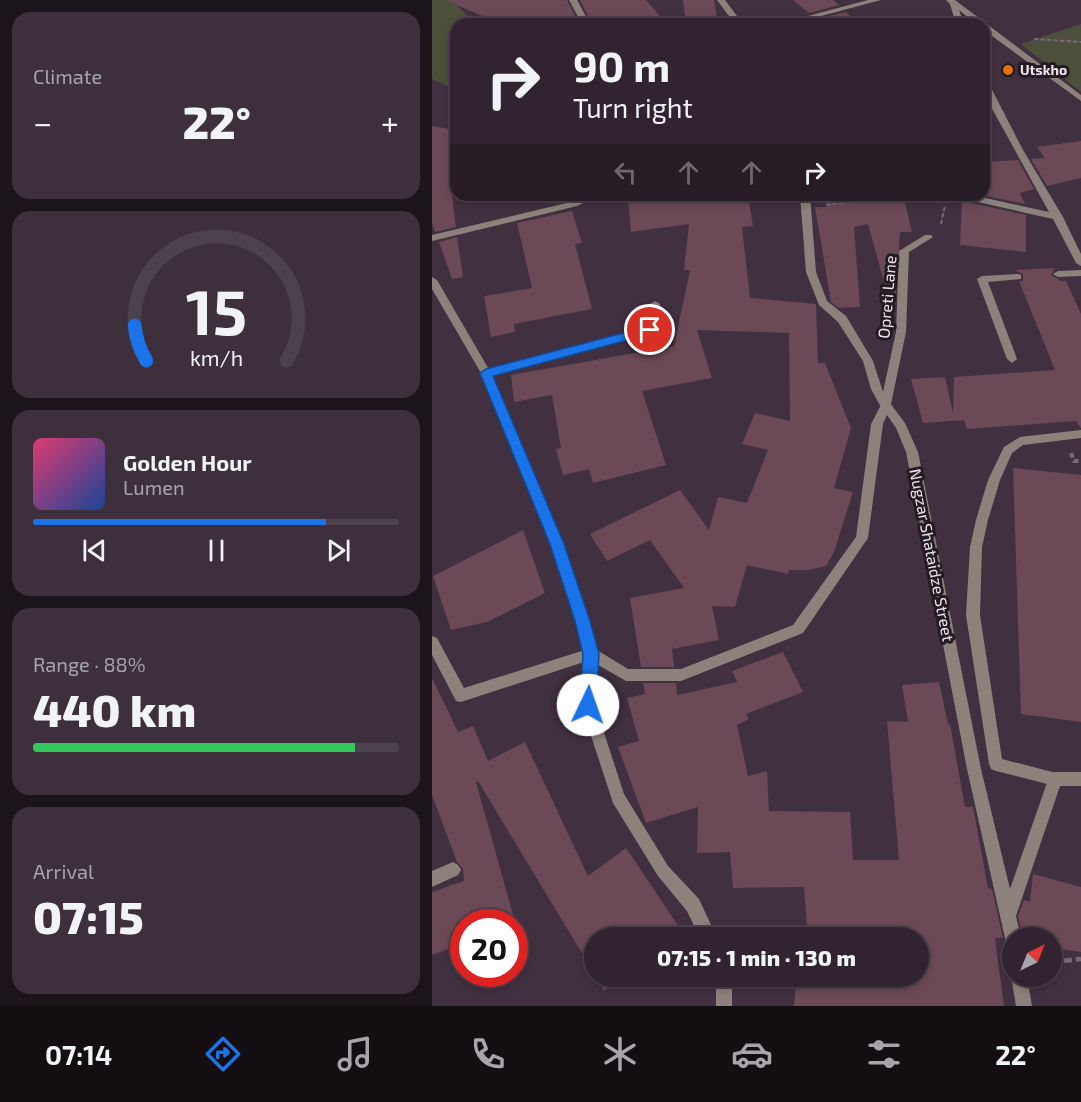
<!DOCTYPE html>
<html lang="en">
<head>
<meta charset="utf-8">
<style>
	:root { --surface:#312430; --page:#3d303c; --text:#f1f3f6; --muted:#a8a4ab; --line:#4c414c; --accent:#1a73e8 }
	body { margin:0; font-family:"Exo 2",sans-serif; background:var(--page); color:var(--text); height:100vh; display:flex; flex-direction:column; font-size:22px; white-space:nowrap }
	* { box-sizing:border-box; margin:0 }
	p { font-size:20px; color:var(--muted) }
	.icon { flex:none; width:33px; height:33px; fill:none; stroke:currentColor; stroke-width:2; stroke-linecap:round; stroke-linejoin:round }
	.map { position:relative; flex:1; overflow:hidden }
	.details { display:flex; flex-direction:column; gap:12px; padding:12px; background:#1b141a; width:432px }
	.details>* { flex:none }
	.guide { position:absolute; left:18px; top:18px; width:540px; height:183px; border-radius:18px; box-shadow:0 3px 9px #0003,0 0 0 2px var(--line); background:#312430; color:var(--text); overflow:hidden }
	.needle { width:39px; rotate:43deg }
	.tools { position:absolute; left:570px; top:927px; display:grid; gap:12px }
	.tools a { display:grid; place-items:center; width:60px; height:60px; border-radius:50%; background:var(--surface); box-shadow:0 3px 9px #0003,0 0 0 2px var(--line); font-size:30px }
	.speed { position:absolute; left:18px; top:909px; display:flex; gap:12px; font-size:30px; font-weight:700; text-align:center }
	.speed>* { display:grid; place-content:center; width:78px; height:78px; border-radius:50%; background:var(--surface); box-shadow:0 3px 9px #0003,0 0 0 2px var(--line); line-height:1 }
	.speed .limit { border:9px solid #d22; background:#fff; color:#111 }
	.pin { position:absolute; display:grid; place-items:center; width:51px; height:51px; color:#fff; margin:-26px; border:3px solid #fff; border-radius:50%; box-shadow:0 2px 6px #0007 }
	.me { position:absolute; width:66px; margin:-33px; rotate:3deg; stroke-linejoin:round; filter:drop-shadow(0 0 4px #0008) }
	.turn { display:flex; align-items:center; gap:21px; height:126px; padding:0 24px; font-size:27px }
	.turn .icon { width:78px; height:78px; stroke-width:2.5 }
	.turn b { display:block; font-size:42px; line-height:51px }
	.lanes { display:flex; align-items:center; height:57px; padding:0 24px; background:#0003; justify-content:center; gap:30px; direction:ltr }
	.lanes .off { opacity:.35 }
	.big { font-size:45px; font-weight:800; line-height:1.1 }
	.details .card { flex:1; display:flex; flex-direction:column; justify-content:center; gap:9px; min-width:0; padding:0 21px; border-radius:18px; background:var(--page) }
	.details .dial { align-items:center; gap:0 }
	.dial svg { height:156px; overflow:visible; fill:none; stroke:var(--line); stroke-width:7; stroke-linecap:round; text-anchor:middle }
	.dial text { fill:var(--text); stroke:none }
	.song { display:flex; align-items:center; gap:18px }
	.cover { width:72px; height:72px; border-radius:9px; background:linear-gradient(135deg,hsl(340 70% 55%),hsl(220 70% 35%)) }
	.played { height:6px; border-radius:3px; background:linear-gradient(90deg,var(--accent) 80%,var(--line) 80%) }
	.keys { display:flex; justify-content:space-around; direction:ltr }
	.heat { display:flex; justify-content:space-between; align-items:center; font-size:33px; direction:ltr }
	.charge { height:9px; border-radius:4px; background:linear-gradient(90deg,#34c759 88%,var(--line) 0) }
	.trip { position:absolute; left:152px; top:927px; width:345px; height:60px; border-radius:30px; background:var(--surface); box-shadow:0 3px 9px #0003,0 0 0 2px var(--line); font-weight:800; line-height:60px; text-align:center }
	.tab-bar { display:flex; height:96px; justify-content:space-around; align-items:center; background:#140e13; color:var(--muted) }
	.tab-bar .icon { width:42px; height:42px }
	.tab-bar .current { color:var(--accent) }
	.tab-bar b { font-size:27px; color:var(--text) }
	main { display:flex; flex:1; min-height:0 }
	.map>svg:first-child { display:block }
	.green { fill:#4b4f3c }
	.building { fill:#6b4956 }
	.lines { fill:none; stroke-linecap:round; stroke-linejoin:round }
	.path-far2 { stroke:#786977; stroke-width:2; stroke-dasharray:4.5 2; stroke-linecap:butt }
	.path-far1 { stroke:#786977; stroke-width:4; stroke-dasharray:5 3; stroke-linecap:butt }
	.path { stroke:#786977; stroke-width:4.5; stroke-dasharray:8 4; stroke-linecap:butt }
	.lane { fill:#8c827b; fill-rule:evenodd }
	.street { fill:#8c827b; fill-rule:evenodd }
	.route { fill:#1a73e8; stroke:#114b97; stroke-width:1.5 }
	.food-dot { fill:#e8710a; stroke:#231b22; stroke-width:2 }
	.labels { text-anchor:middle; stroke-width:6; stroke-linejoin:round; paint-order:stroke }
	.far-poi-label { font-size:14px; font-weight:bold; fill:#efe4ee; stroke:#231b22; text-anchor:start }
	.street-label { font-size:16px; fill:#efe4ee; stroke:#231b22 }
</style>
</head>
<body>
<main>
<section class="details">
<div class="card"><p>Climate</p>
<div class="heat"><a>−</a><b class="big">22°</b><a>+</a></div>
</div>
<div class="card dial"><svg viewBox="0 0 100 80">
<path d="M14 69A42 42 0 1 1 86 69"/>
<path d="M14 69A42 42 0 0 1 8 51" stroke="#1a73e8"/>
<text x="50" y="56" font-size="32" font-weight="700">15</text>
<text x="50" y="72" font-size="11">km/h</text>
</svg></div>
<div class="card">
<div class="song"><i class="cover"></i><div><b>Golden Hour</b><p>Lumen</p></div></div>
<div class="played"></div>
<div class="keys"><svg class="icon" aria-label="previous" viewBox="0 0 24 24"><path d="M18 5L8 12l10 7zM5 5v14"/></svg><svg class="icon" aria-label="pause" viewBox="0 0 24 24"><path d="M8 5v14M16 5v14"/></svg><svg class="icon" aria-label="next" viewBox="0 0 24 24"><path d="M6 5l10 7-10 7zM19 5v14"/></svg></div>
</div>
<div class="card"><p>Range · 88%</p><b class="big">440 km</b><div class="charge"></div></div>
<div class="card"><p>Arrival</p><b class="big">07:15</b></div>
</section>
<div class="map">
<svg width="649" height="1006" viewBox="0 0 649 1006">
	<rect width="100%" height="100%" fill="#413040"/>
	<path class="green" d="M0 0H20L43 24H24V90L0 79Z
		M649 24V92L589 44Z"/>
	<path class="building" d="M13 0H135L147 24H69Z
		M148 0H214L235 24H160Z
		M251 0H282L286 24H254Z
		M361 0H401L407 5 377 13Z
		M414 12 427 24H391L385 19Z
		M0 126 24 130V174L17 173 24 227 3 232 0 223Z
		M649 141V178L615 186 599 159 613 158 605 147Z
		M586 160 602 189 588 193 593 204 550 195 552 162Z
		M236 195H316L321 226 310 227 318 298 384 304 386 363H393L419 428 402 488 421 492 402 552 394 566 376 570H357L356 574 315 565 303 607 280 606 287 640 240 649 242 667H209L198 598 252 588 218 540 175 561 158 534 248 490 277 530 286 497 315 503 336 450 310 444 323 413 358 421 357 333 265 330 280 378 210 391 234 465 161 483 157 469 131 475 124 449 129 448 120 395 82 402 79 375 242 346 258 270H252L257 224 199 232 196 198Z
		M391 195H471L480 232H468L463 311H460L436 224 422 227 428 307 407 308 399 302 383 207H395Z
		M530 201 594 215V252L528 245Z
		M140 211 150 243 143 244 160 309 82 324 83 332 59 337 52 296 100 288 85 223Z
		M25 237 31 277 20 279 7 242Z
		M623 268 619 275 629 281H634L649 314V428L644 421 535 429 532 420 491 423 479 379 513 377 521 413 522 377 623 370 587 281H591V274L583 270Z
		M581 468 649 475V722L589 714Z
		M91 530 113 593 55 622 19 630 1 576Z
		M351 652 371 692 314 714 317 719 305 725 316 776 335 771 337 811 418 812 421 860H467L455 721 476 722 470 685 507 682 516 724H518L533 807H541L556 888 560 889 571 938H563L572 1006H362L365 976H382L457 989 456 976H486V938H376L372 887 301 888 298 852 265 853 266 807 214 823 186 747 207 741 195 698 213 694 211 683H244L245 695 305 682 300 671Z
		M0 678 26 732 41 726 56 761 93 742 156 876 194 848 249 930 239 938H162V973L46 781 44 782 83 922H32V943L0 955V892L32 881 31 869 25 862 0 795Z
		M601 874 649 887V952L620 948V938H591L586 916 592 900 598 902Z
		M164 976H190L172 991Z"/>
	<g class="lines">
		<path class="path-far2" d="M602 39 649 42
			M394 205 471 195
			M509 224 513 205"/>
		<path class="path-far1" d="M639 453 642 461H649"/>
		<path class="path" d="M620 962 649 959"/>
		<path class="lane" d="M137 0H145L158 24H150Z
			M285 0H293L311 24H303Z
			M155 195H168L145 206 0 241V235L139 202Z
			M368 195H378L384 272 395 301 414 316 441 361 451 392 464 332 467 251 493 235H499L501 237 477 252 474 332 458 409H450L439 389 431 361 406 322 387 305 374 272Z
			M649 270V276L626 277 621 274 626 271Z
			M586 274 589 275V279L556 282 585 359 580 363 575 359 545 279 550 276Z
			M223 301 228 304 222 333 54 377 49 373 54 369 213 328 218 304Z
			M649 430V438L591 445 580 453 568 480 556 520 550 547 548 615 570 759 628 774 630 779 628 784 623 786 564 771 559 769 557 764 534 615 538 547 544 520 556 480 572 447 588 437Z
			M0 636 5 638 32 688 159 648 164 650 166 654 163 705 192 794 236 866 267 899 285 938H268L255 911 226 876 181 803 149 705 152 662 29 702 24 701 0 655Z
			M21 862 26 865 29 870 26 875 0 887V871Z
			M284 976H300V1006H284Z"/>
		<path class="street" d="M436 0H449L359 24H346Z
			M514 0H523L649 95V101L552 30V24H544L527 10 532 24H524L518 4Z
			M552 80 556 82 591 150 631 217 649 254V266L644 263 621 219 528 198 523 195H540L617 212 558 105 552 91Z
			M0 277 5 280 59 373 131 544 165 650 196 669H249L361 625 424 537 439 424 450 403H458L473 423 486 452 549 769 578 889 618 774 623 772H649V786H628L584 916 589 938H580V946L575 944 573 938 535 769 474 452 464 428 455 415 451 424 436 538 371 633 249 681H194L154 658 119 544 49 373 0 289Z
			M580 972V976H595L600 1006H584L579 976Z"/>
	</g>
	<path class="route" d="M218 326 222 327V333L61 376 132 544 158 621 167 654 164 705 162 711 156 713 150 711 148 705 151 654 143 621 118 544 48 373 54 369Z"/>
	<circle class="food-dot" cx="576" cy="70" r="6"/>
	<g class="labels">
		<g class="far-poi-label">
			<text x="588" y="75">Utskho</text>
		</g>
		<g class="street-label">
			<text transform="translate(455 297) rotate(-85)" y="6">Opreti Lane</text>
			<text transform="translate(500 555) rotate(79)" y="6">Nugzar Shataidze Street</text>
		</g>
	</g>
</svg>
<div class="tools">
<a><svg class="needle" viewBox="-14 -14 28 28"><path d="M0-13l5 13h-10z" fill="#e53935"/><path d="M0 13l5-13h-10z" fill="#a8a4ab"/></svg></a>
</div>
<div class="speed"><div class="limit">20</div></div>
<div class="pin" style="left:218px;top:330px;background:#d93025"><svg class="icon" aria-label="arrive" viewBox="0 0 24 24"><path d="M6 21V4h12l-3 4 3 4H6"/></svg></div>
<svg class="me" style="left:156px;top:705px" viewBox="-20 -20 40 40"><circle r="19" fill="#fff"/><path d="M0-13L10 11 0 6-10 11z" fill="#1a73e8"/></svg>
<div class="trip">07:15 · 1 min · 130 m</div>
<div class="guide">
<div class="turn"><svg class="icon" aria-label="right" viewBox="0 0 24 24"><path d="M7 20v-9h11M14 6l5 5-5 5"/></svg><div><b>90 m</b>Turn right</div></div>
<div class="lanes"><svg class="icon off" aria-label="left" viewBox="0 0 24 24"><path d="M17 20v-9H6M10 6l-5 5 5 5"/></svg><svg class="icon off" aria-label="ahead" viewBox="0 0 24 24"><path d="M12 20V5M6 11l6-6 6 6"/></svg><svg class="icon off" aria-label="ahead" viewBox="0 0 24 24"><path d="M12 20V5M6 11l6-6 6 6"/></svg><svg class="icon" aria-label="right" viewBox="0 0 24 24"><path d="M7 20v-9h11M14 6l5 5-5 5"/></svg></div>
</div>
</div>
</main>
<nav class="tab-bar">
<b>07:14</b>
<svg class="icon current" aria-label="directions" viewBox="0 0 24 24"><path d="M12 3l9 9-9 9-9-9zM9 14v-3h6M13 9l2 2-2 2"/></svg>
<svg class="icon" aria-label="music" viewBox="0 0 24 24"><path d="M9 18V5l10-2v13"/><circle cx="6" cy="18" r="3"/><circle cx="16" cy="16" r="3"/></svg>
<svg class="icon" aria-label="phone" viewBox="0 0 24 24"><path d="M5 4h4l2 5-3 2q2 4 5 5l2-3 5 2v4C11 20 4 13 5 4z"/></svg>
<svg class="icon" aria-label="climate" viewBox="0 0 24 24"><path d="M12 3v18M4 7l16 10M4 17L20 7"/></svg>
<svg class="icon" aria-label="car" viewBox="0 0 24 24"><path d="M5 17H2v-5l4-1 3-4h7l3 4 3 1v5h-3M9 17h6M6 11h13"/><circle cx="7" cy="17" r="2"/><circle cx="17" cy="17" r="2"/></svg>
<svg class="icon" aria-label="filters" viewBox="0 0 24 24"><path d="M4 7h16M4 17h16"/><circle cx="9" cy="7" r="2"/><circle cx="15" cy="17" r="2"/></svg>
<b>22°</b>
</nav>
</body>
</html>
